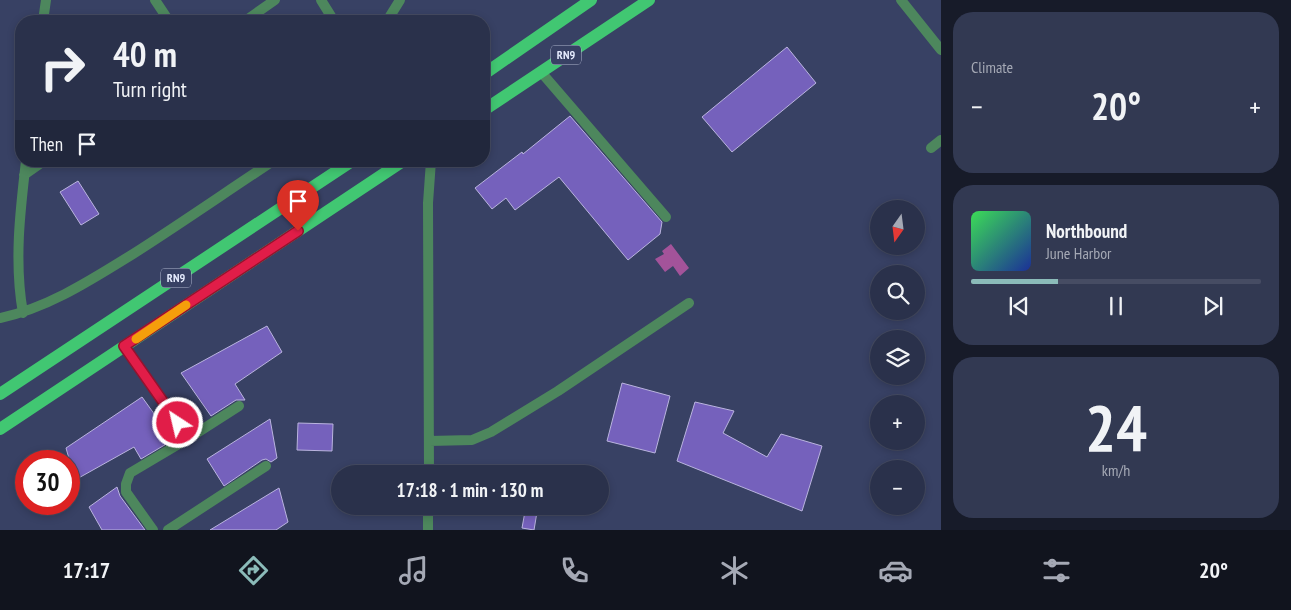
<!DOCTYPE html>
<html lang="en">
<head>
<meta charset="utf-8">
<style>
	:root { --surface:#2a314b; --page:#323952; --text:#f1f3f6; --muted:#a5a9b5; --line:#464c63; --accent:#8bbbb9 }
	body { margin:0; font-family:"PT Sans Narrow",sans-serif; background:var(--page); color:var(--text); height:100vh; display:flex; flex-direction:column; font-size:19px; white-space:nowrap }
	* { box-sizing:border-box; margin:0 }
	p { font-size:16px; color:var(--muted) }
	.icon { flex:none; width:28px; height:28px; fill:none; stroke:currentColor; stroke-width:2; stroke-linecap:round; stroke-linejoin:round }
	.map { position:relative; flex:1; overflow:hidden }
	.panel { display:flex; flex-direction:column; gap:12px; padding:12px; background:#171b29; width:350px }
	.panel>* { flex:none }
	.banner { position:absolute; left:15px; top:15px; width:475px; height:152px; border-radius:20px; box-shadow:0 2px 8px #0003,0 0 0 1px var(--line); background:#2a314b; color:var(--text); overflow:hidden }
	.needle { width:32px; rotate:194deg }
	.controls { position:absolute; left:870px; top:200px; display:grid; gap:10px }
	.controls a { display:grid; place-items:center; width:55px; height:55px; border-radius:50%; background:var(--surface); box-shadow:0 2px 8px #0003,0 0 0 1px var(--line); font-size:25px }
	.speed { position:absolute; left:15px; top:450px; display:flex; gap:10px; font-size:25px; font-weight:700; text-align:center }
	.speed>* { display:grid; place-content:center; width:65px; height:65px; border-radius:50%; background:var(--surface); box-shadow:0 2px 8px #0003,0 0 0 1px var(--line); line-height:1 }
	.speed .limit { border:8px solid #d22; background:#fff; color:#111 }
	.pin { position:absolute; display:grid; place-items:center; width:42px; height:42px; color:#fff; margin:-51px -21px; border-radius:50% 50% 50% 0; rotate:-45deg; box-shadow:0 0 5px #0007 }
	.pin .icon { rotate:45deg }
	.me { position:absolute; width:55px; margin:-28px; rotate:325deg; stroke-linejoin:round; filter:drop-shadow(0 0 4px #0008) }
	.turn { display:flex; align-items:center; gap:18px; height:105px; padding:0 15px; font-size:22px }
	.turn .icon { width:65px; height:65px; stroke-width:2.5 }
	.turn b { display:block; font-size:35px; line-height:42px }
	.then { display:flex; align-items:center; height:48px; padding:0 15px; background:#0003; gap:10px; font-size:19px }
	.big { font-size:38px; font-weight:700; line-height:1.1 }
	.panel .card { flex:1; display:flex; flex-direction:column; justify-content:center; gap:8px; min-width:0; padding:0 18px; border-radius:20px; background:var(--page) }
	.panel .dial { align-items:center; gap:0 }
	.dial b { font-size:65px; line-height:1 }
	.song { display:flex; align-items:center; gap:15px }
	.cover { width:60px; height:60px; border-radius:8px; background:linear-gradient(135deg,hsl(130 70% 55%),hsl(230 70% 35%)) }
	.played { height:5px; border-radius:2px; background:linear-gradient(90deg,var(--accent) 30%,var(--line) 30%) }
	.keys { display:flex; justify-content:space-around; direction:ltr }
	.heat { display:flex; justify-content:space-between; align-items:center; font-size:28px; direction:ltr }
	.trip { position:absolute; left:331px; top:465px; width:278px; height:50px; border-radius:25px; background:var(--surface); box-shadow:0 2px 8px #0003,0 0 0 1px var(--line); font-weight:700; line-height:50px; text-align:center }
	.menu { display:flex; height:80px; justify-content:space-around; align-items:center; background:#11141e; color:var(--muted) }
	.menu .icon { width:35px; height:35px }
	.menu .on { color:var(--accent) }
	.menu b { font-size:22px; color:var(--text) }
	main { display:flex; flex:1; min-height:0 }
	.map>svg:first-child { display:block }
	.water { fill:#a3539a }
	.building { fill:#7561bc; stroke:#bab4df }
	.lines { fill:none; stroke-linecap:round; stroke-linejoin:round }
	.minor { stroke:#4d875d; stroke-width:10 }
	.primary { stroke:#41c772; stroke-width:12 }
	.route-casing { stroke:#92132f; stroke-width:12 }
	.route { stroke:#e11d48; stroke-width:9 }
	.slow { stroke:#f59e0b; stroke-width:9 }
	.labels { text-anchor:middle; stroke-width:4.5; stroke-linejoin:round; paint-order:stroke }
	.shield { fill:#384164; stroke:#b1b8cf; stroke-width:1 }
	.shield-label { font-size:12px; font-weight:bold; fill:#e5ebfd }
</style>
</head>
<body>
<main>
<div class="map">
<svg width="941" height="530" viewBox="0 0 941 530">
	<rect width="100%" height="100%" fill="#384164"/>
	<path class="water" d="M671 244 689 268 680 276 673 266 665 272 655 259 664 254 662 251Z"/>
	<path class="building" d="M787 47 816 83 732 152 702 117Z
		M570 116 662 222 660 234 628 260 559 177 515 210 506 198 492 209 475 188 522 152 523 154Z
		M78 181 99 214 81 225 60 192Z
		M267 326 282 352 235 384 245 400H236L211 416 181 373Z
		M622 383 670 396 655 453 607 441Z
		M142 397 173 440 141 459 134 447 75 480 66 448Z
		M695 402 734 411 723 433 767 457 781 434 822 446 802 511 677 461Z
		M270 419 277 458 271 462 266 459 262 460 224 486 207 459Z
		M298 423 333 424 332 451 297 450Z
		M117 487 120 496 145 530H102L89 507Z
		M279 488 288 522 276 530H210Z
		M526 506H538L534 530 522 528Z"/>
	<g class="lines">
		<path class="minor" d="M155 0 169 21
			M321 0 334 21
			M901 0 941 50
			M43 21 46 0
			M245 21 275 0
			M387 21 400 0
			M541 72 666 217
			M931 148 941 140
			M24 175 44 161
			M23 313C14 263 20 212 26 161
			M0 318C48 308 91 280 133 254 180 224 226 192 273 161
			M124 347 189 438
			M429 441 472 440 491 432 558 391 689 303
			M429 474 428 203 431 161
			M153 530 126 492V484L130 473 189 438 239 406
			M168 530 266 466
			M428 530V506"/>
		<path class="primary" d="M484 74 591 0
			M484 110 649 0
			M0 394 352 161
			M0 429 403 161"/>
	</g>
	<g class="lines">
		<defs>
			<path id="route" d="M178 423 124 346 298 231"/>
		</defs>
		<use href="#route" class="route-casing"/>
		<use href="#route" class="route"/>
		<path class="slow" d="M136 339 186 305"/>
	</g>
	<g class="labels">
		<g class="shield">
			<rect x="551" y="45.5" width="30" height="19" rx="4"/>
			<rect x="161" y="268.5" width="30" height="19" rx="4"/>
		</g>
		<g class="shield-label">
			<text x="566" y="59">RN9</text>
			<text x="176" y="282">RN9</text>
		</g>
	</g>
</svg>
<div class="controls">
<a><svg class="needle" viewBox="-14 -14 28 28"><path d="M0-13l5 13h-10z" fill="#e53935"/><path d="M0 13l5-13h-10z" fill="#a5a9b5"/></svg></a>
<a><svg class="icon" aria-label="search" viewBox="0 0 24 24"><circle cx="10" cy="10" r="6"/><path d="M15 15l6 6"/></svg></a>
<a><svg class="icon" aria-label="layers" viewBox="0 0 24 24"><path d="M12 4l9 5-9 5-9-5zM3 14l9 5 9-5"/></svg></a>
<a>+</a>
<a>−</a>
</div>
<div class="speed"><div class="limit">30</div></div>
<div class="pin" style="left:298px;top:231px;background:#d93025"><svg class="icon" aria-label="arrive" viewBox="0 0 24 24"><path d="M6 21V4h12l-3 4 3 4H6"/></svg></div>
<svg class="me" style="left:178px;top:423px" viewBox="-20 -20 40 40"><circle r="17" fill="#e11d48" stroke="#fff" stroke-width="3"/><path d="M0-11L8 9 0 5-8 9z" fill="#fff"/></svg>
<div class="trip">17:18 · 1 min · 130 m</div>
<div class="banner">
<div class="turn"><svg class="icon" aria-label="right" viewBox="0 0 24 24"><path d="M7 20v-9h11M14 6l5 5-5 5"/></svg><div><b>40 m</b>Turn right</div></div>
<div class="then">Then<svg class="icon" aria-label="arrive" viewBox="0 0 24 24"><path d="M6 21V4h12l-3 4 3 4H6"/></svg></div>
</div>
</div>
<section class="panel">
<div class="card"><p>Climate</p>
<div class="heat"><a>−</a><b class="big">20°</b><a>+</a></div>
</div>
<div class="card">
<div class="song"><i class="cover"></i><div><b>Northbound</b><p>June Harbor</p></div></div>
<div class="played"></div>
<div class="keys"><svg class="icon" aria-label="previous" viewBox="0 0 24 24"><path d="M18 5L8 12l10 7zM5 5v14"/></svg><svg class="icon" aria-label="pause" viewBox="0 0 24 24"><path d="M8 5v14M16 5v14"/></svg><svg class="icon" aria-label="next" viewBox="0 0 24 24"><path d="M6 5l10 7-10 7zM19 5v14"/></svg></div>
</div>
<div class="card dial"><b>24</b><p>km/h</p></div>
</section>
</main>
<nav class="menu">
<b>17:17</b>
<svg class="icon on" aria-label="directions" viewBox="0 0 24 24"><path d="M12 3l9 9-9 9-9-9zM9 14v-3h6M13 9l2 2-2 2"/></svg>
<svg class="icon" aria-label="music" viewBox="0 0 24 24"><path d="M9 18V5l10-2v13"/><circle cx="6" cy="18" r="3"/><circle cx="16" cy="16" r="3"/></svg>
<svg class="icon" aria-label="phone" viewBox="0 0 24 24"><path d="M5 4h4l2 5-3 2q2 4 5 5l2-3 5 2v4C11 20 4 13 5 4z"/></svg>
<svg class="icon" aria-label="climate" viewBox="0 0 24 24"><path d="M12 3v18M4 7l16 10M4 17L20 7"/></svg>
<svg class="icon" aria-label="car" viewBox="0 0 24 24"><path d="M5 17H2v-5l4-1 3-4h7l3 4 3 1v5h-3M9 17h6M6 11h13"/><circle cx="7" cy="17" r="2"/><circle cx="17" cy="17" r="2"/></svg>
<svg class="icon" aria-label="filters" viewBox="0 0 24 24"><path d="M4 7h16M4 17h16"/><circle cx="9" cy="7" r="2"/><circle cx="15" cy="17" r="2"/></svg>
<b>20°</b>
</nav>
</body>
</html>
